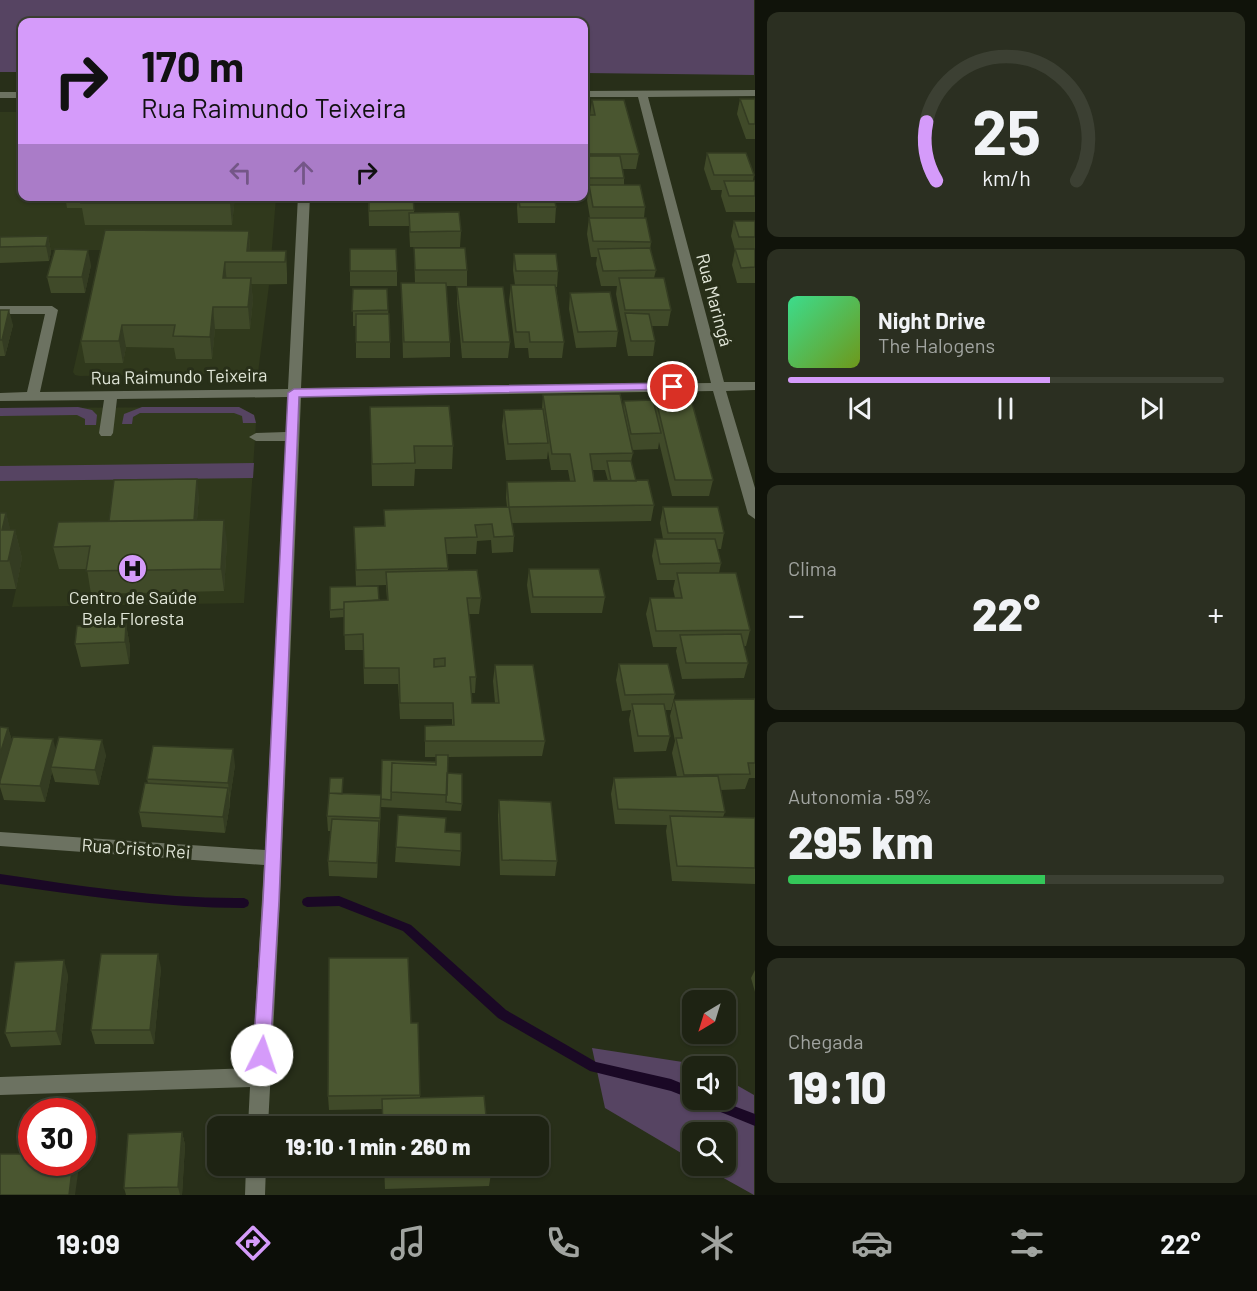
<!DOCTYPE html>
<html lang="pt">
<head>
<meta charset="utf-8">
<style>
	:root { --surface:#1e2313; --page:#2b2f21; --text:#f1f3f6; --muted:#a1a4a0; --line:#3c4033; --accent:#d59bfa }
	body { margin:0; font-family:Barlow,sans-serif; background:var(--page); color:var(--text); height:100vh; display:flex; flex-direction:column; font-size:22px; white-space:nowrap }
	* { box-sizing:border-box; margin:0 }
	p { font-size:20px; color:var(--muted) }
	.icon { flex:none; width:33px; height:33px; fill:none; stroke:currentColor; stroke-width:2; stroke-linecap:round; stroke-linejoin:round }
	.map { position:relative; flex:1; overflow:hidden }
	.drawer { display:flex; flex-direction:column; gap:12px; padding:12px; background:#10130a; width:502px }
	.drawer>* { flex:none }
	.banner { position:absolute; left:18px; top:18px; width:570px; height:183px; border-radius:12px; box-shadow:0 2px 4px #0004,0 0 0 2px var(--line); background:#d59bfa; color:#111; overflow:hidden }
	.needle { width:39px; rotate:218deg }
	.buttons { position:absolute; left:682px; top:990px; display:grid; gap:12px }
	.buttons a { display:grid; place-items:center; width:54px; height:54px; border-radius:12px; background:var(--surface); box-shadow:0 2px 4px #0004,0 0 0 2px var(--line); font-size:30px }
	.speed { position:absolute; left:18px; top:1098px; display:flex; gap:12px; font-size:30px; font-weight:700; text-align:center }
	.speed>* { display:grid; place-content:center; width:78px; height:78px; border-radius:50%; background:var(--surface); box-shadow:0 2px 4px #0004,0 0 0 2px var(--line); line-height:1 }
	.speed .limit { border:9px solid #d22; background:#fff; color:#111 }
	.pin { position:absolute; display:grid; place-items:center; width:51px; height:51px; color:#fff; margin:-26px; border:3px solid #fff; border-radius:50%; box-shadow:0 2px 6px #0007 }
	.me { position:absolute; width:66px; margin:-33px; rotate:4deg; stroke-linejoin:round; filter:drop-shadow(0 0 4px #0008) }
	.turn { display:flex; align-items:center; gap:21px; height:126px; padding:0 24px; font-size:27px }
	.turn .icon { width:78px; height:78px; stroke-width:2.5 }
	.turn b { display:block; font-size:42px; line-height:51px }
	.lanes { display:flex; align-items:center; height:57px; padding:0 24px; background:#0003; justify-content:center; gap:30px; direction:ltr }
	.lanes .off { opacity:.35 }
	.big { font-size:45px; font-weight:800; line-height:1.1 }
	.drawer .tile { flex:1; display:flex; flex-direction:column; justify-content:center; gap:9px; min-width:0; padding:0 21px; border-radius:12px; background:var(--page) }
	.drawer .dial { align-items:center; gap:0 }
	.dial svg { height:156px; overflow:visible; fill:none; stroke:var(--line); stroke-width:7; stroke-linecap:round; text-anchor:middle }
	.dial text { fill:var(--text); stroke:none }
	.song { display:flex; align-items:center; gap:18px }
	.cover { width:72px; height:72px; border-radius:9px; background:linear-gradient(135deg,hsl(150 70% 55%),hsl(80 70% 35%)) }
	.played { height:6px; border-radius:3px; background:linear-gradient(90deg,var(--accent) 60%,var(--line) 60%) }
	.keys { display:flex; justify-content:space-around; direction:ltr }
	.heat { display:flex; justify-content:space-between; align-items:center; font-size:33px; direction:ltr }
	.charge { height:9px; border-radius:4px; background:linear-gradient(90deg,#34c759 59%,var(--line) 0) }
	.trip { position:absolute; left:207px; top:1116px; width:342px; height:60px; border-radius:12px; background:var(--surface); box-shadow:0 2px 4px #0004,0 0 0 2px var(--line); font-weight:800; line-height:60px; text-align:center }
	.menu { display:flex; height:96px; justify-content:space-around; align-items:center; background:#0c0e08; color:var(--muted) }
	.menu .icon { width:42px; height:42px }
	.menu .active { color:var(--accent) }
	.menu b { font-size:27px; color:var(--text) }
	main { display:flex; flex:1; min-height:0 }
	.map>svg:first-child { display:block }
	.built { fill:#30391c }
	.green { fill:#564462 }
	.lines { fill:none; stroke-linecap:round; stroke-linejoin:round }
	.stream { fill:#1a0825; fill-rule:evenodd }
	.minor { fill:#6c7261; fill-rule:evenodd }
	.wall { fill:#404a29; fill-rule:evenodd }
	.shaded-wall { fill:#343c22 }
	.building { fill:#4a5630; stroke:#343c22; stroke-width:1.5; fill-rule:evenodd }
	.route { fill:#d59bfa; stroke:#8a65a2; stroke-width:1.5 }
	.labels { text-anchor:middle; stroke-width:6; stroke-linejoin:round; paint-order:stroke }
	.street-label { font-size:18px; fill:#e1e6d8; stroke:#282f19 }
	.poi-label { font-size:18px; fill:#e1e6d8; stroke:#282f19 }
</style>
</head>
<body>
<main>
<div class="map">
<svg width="755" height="1195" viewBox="0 0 755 1195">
	<rect width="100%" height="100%" fill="#282f19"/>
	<path class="built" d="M0 112H22V196L276 197 270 273H287V284L269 285 258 373 80 376 75 375 73 372 101 250H0Z
		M239 407 254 415 256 423 244 603 12 607 16 589H0V408Z"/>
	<path class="green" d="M0 0H754V75L584 73V22H22V72H0Z
		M78 407 92 410 97 415 96 425H85V419L77 415 0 416V408Z
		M142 407H239L254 415 256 423H243L242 416 234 413H140L133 417 132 424H122L124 414Z
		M254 463 253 478 0 481V466Z
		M592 1048 702 1065 705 1066H693V1100H726V1079L754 1095V1195L702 1166H726V1132H693V1160L605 1108Z"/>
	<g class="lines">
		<path class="stream" d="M0 874C81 886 162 899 244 898L248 900 249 903 248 906 244 908C162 908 81 895 0 884Z
			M339 896 411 925 506 1010 596 1062 671 1079 693 1088 694 1100 671 1091 590 1071 498 1018 403 931 339 906 307 907 303 905 302 902 303 899 307 897Z
			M699 1100H718L755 1114V1126L701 1104Z"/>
		<path class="minor" d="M755 90V96L648 97 724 382H755V390L726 391 755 488V519L748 514 713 391 301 397 280 901 268 1126H248L250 1087 0 1095V1077L252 1068 264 865 0 846V832L265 850 286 441H256L249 437 256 433 286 432 288 397 117 399 113 433 111 436H101L99 433 104 400 0 401V393L27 392 45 314H0V306H52L58 310 40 392 288 389 298 196H310L301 388 711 383 638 97H584V91Z
			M0 92H22V98H0Z
			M246 1166H266L265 1195H245Z"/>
	</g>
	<path class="wall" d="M740 99H755V139H746L737 114Z
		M592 100 639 154 636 169H623L624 178V185L645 207 644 218 651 242 650 250 656 270 654 278 671 310 668 326H652L655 341 653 356H628L616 294 617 286H601L596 264 597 257H591L587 234 589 218H590L587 200 588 193H584V115H590Z
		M707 153 754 175 753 181H755V212H726L721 196 722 190H711L704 169Z
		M65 196H235L232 225H85L82 208H67Z
		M368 196 414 210V213L461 231 460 247H410L409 226H369Z
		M518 196H554L556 207 555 223H518L517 208Z
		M734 221H755V283H737L732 265 735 250 731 236Z
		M249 231 250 251H286L287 273V284H251L253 300 250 329H215L212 359H176L174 348 126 347 123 363H85L81 341Z
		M48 236 51 252 49 261 0 263V237Z
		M414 248 467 270V286H446L450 342V357L403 358 401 283H415Z
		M350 249 397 271V286H350Z
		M514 254 558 271 557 287H556L564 342 562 358H529L528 348H515L509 301 511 285H515L513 270Z
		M91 265 85 293H51L47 277Z
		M457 287 510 342 508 358H462L457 303Z
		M353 289H387L390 342V358H356V326H353Z
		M570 293 618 331 616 347 576 348 569 309Z
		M0 310 13 325 5 356H0Z
		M543 395 623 408 624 401 655 407 656 400 713 480 709 496H672L659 442 658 449 632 450 633 453 631 461 636 481 654 505 651 521 512 523 514 536 513 552 492 553 491 540 477 541 476 554H447L448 570 481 598 479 614H469L476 677 475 693H471L472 703H495L493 681 495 665 545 741 542 756 448 757 447 773 462 804 461 811 381 807 377 878 329 876 328 861 331 831H328L327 816 343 794 381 795 436 762V757H425V726L452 725V719H400L398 684H364L363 650H345L344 617 330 618V610L379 600H387L386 585 356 586 354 527 384 526V510L507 507 506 498 507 482 570 481 568 470H551L548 451 547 459 506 460 502 426 504 410 542 409ZM593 470H605L608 481H594Z
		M370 407 453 446 452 469H415L414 486H372Z
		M199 495 197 520 227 542 224 591 91 594 87 569H59L53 547 109 521Z
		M663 507 724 533 721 549H717L721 563 719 573 750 630 746 646H744L748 663 744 678 682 679 676 651 677 647H653L646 614 650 598H675L673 589 675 580H657L652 556 655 539H663L660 523Z
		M0 513H6L10 530H15L22 558 16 589H0Z
		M529 569 605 597 602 613H531L527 585Z
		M126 624 130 647 129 664 81 667 75 644Z
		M619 664 675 694 671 710H665L670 736 666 751 634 752 629 720 631 710 622 711 616 680Z
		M755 699V778H749L745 789 721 790 725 812 723 817 755 818V884L672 881 666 831 667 825 615 824 611 794 614 778 677 777 672 753 675 741 670 716 674 700Z
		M0 727 8 728 12 741 56 750 106 755 99 785 55 782 52 772 45 802 4 800 0 787Z
		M235 765 230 798V804L225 833 142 827 139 812 148 783 147 779Z
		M499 800 557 861 555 876 500 875 498 815Z
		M445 832 461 851 460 866 395 862 396 847Z
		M161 968 154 1044H95L91 1030Z
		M755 970V992L751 978Z
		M68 975 61 1045 11 1047 5 1033Z
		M411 1023H418L420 1098 487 1126H383L382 1109 329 1110 328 1096Z
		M182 1132 185 1145 182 1195H126L124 1188Z
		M384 1166H490L491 1174 489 1186 385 1189Z"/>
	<path class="shaded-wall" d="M231 196H235L232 225 230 203Z
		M249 231 250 253 247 251Z
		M48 236 51 252 49 261 46 246Z
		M88 250 91 265 85 293 82 277Z
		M225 262 227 284 223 278Z
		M251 278 253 300 250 329 248 307Z
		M213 307 215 329 212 359 210 337Z
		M9 310 13 325 5 356 2 340Z
		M122 325 126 347 123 363 119 341Z
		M197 479 199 495 196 536 194 520Z
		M6 513 13 540 15 530 22 558 16 589 2 530Z
		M224 520 227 542 224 591 221 569Z
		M126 624 130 647 129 664 125 642Z
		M8 728 13 743 0 784V754Z
		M53 739 57 755 51 767 52 772 45 802 40 786Z
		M102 740 106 755 99 785 95 770Z
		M233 749 235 765 230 798 228 783Z
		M228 788 230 804 225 833 223 817Z
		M379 821V836L377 878V863Z
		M158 954 161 968 154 1044 150 1030Z
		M64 960 68 975 61 1045 56 1031Z
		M182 1132 185 1145 182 1195H180L178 1187Z
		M73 1162H77L79 1166 75 1195H69Z"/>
	<path class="building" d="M740 99H755V124H749Z
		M592 100H624L639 154H584V115H595Z
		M707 153H746L754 175H714Z
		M584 156H620L624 178H584Z
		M724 181H755V196H729Z
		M589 185H640L645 207H593Z
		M83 196H231L230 203H81Z
		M369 196H413L414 210 369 211Z
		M518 196H554L556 207H520Z
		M459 212 461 231 410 232 409 213Z
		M589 218H646L651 242 593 241Z
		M734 221H755V237H739Z
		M105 230 249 231 247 251H286L285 262H225L223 278H251L248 307H213L210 337 173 336 175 325H122L119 341H81Z
		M48 236 46 246 0 247V237Z
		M414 248H465L467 270H415Z
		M650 248 656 270 603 271 598 249Z
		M55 249 88 250 82 277H47Z
		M350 249H396L397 271H350Z
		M735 249H755V267L741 268Z
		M514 254H556L558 271H516Z
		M619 278H664L671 310H625Z
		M401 283H446L450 342H404Z
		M511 285H555L564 342H530L529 332H516Z
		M457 287H503L510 342H463Z
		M353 289H387L388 310 352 311Z
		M610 292 618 331 578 332 570 293Z
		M0 310H9L2 340H0Z
		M625 313 649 314 655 341H631Z
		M356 314H389L390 342H356Z
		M620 394 633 453 590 454 594 481 648 480 654 505 509 507 507 482 575 481 570 454H552L543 395Z
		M691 399 713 480H675L656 400Z
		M653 400 661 433 631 434 624 401Z
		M449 406 453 446H414L415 463 372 464 370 407Z
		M543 409 548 443 508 444 504 410Z
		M607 461H631L636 481H611Z
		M197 479 194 520 109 521 114 480Z
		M509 507 514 536 494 537 492 524 475 525 477 537 445 538 448 568 356 570 354 527 385 526 384 510Z
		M663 507H718L724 533H668Z
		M0 513H6L2 530H15L8 561H0Z
		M224 520 221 569 86 571 90 546 53 547 58 522Z
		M655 539H715L721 563 660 564Z
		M529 569H599L605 597H533Z
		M477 570 481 598H467L476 677H470L472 703H499L495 665H533L545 741H425V726L454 725 453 703H400L399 668H364L363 634 344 635V602L388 600 386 572ZM445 658V666L434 667V659Z
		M677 573H736L750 630 656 631 650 598H682Z
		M378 586 379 600 344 602V609L330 610V587Z
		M126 624 125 642 75 644 77 626Z
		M741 634 748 663H686L680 635Z
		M619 664H668L675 694 625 695Z
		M755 699V763H748L750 774 684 775 676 738H682L674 700Z
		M632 704H664L670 736H638Z
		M0 727 8 728 0 754Z
		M13 737 53 739 40 786 0 784V781Z
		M59 737 102 740 95 770 51 767Z
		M153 746 233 749 228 783 147 779Z
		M436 755H448L447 795 391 792 392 763 436 765Z
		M382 760 436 762V765L392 763 391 800 381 799Z
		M447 773 462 774V804L446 802Z
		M718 776 725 812 618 809 614 778Z
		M330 778H343L342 794 329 793Z
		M145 783 228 788 223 817 139 812Z
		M329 793 381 795 380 818 327 816Z
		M499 800 551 802 557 861 502 860Z
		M398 815 446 818 445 832 461 833V851L396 847Z
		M670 816 755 818V868L677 866Z
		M332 819 379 821 377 863 328 861Z
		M101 954H158L150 1030H91Z
		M329 958H408L411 1023H418L420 1095 328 1096Z
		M64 960 56 1031 5 1033 15 962Z
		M484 1096 487 1126H383L382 1099Z
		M182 1132 178 1187 124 1188 128 1134Z
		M0 1154H32V1162H73L69 1195H0Z
		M385 1166H490L491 1174 385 1177Z"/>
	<path class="route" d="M673 383 677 384V389L299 397 279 901 270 1055 268 1061 262 1064 255 1061 253 1055 263 901 288 393 294 389Z"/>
	<defs>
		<symbol id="hospital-disc" viewBox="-11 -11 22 22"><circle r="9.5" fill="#d59bfa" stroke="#282f19"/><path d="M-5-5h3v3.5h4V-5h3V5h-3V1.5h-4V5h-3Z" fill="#111"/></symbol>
	</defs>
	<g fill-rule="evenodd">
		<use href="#hospital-disc" x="116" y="552" width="33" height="33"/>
	</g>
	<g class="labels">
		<g class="street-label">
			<text transform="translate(714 300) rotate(75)" y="6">Rua Maringá</text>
			<text transform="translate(179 377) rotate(-1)" y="6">Rua Raimundo Teixeira</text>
			<text transform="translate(136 849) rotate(4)" y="6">Rua Cristo Rei</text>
		</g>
		<g class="poi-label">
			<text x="133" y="604">Centro de Saúde<tspan x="133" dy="21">Bela Floresta</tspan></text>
		</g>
	</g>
</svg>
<div class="buttons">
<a><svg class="needle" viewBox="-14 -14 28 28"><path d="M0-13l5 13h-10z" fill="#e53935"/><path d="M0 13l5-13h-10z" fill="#a1a4a0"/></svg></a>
<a><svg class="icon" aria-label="sound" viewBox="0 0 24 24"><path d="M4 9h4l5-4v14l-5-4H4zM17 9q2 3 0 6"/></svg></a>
<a><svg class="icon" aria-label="search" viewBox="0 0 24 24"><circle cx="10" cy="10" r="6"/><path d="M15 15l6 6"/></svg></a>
</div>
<div class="speed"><div class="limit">30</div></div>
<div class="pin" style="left:673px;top:387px;background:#d93025"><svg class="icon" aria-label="arrive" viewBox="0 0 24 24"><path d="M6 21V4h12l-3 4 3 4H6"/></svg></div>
<svg class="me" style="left:262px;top:1055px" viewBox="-20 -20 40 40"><circle r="19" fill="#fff"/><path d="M0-13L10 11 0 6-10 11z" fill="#d59bfa"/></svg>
<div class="trip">19:10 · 1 min · 260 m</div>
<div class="banner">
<div class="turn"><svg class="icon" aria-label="right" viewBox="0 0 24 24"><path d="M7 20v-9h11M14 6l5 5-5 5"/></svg><div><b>170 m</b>Rua Raimundo Teixeira</div></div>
<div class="lanes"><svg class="icon off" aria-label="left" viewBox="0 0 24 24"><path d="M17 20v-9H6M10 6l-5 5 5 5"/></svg><svg class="icon off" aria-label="ahead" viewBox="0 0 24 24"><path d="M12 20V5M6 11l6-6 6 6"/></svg><svg class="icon" aria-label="right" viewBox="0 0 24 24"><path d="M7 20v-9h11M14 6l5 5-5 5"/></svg></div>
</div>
</div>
<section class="drawer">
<div class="tile dial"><svg viewBox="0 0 100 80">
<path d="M14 69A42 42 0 1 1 86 69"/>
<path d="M14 69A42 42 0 0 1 9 39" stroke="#d59bfa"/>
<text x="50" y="56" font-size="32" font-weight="700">25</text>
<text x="50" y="72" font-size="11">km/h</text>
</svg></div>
<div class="tile">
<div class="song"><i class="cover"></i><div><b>Night Drive</b><p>The Halogens</p></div></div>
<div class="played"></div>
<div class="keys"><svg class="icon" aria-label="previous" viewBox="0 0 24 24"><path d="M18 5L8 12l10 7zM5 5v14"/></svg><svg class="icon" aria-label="pause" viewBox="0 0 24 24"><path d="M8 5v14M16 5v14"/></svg><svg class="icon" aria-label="next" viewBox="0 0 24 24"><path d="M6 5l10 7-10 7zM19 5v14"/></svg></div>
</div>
<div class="tile"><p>Clima</p>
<div class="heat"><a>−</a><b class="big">22°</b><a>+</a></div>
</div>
<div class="tile"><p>Autonomia · 59%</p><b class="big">295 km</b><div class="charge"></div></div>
<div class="tile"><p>Chegada</p><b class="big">19:10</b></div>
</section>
</main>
<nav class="menu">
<b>19:09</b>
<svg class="icon active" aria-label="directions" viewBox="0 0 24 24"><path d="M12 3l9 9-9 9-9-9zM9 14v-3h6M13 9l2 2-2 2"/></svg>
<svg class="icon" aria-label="music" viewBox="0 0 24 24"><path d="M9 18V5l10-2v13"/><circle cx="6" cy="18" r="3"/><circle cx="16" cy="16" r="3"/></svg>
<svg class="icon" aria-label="phone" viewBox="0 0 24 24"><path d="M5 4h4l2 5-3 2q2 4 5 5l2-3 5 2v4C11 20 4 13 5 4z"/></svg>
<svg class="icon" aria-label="climate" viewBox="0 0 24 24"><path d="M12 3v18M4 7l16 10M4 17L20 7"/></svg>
<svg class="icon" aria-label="car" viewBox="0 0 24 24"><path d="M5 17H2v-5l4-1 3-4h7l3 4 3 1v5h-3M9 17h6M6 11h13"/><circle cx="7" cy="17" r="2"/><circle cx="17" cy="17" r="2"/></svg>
<svg class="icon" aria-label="filters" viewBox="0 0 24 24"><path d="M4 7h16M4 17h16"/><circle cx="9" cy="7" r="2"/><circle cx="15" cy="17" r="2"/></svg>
<b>22°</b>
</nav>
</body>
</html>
